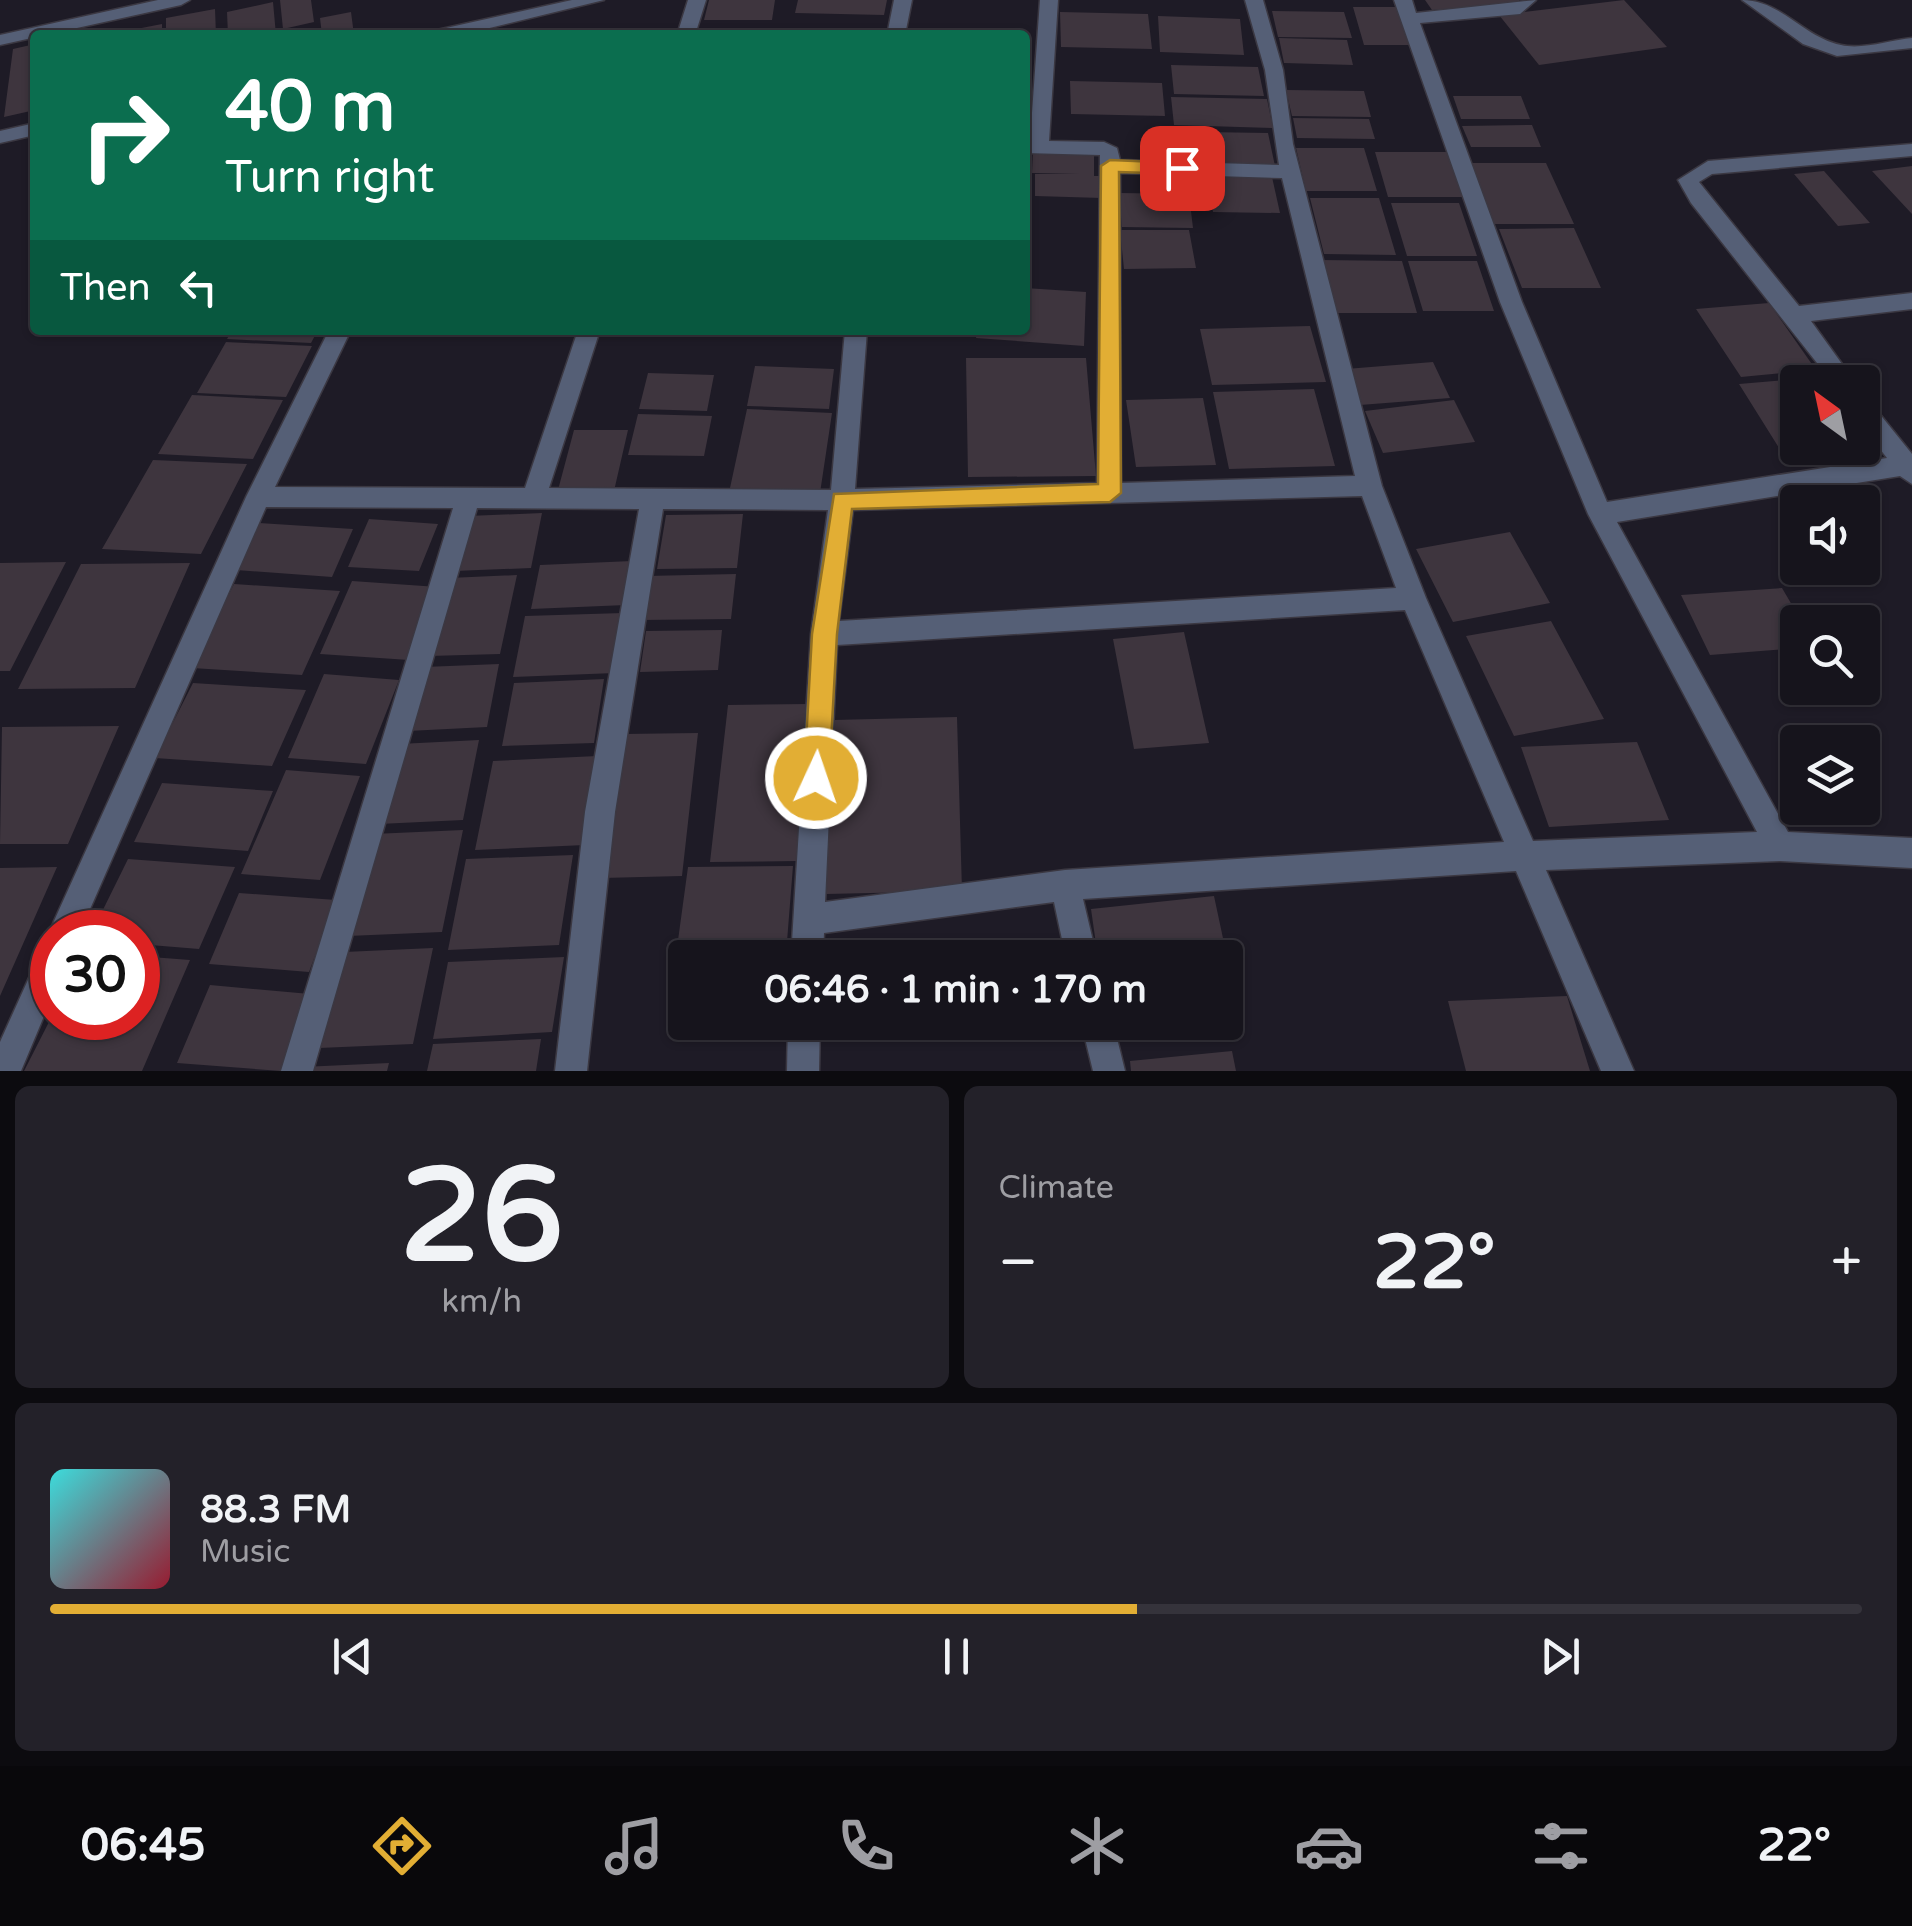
<!DOCTYPE html>
<html lang="en">
<head>
<meta charset="utf-8">
<style>
	:root { --surface:#16141c; --page:#232129; --text:#f1f3f6; --muted:#9e9ea3; --line:#35333b; --accent:#e2ae34 }
	body { margin:0; font-family:"Varela Round",sans-serif; background:var(--page); color:var(--text); height:100vh; display:flex; flex-direction:column; font-size:38px; white-space:nowrap }
	* { box-sizing:border-box; margin:0 }
	p { font-size:32px; color:var(--muted) }
	.icon { flex:none; width:55px; height:55px; fill:none; stroke:currentColor; stroke-width:2; stroke-linecap:round; stroke-linejoin:round }
	.map { position:relative; height:1071px; overflow:hidden }
	.sheet { display:flex; flex-direction:column; gap:15px; padding:15px; background:#0c0b0f; flex:1 }
	.sheet>* { flex:none }
	.guide { position:absolute; left:30px; top:30px; width:1000px; height:305px; border-radius:10px; box-shadow:0 2px 8px #0004,0 0 0 2px var(--line); background:#0b6e4f; color:#fff; overflow:hidden }
	.needle { width:65px; rotate:327deg }
	.controls { position:absolute; left:1780px; top:365px; display:grid; gap:20px }
	.controls a { display:grid; place-items:center; width:100px; height:100px; border-radius:10px; background:var(--surface); box-shadow:0 2px 8px #0004,0 0 0 2px var(--line); font-size:50px }
	.speed { position:absolute; left:30px; top:910px; display:flex; gap:20px; font-size:50px; font-weight:700; text-align:center }
	.speed>* { display:grid; place-content:center; width:130px; height:130px; border-radius:50%; background:var(--surface); box-shadow:0 2px 8px #0004,0 0 0 2px var(--line); line-height:1 }
	.speed .limit { border:15px solid #d22; background:#fff; color:#111 }
	.pin { position:absolute; display:grid; place-items:center; width:85px; height:85px; color:#fff; margin:-42px; border-radius:20px; box-shadow:0 5px 15px #0006 }
	.me { position:absolute; width:110px; margin:-55px; rotate:3deg; stroke-linejoin:round; filter:drop-shadow(0 0 8px #0008) }
	.turn { display:flex; align-items:center; gap:35px; height:210px; padding:0 30px; font-size:45px }
	.turn .icon { width:130px; height:130px; stroke-width:2.5 }
	.turn b { display:block; font-size:70px; line-height:85px }
	.then { display:flex; align-items:center; height:95px; padding:0 30px; background:#0003; gap:20px; font-size:38px }
	.big { font-size:75px; font-weight:700; line-height:1.1 }
	.sheet .widget { flex:1; display:flex; flex-direction:column; justify-content:center; gap:15px; min-width:0; padding:0 35px; border-radius:15px; background:var(--page) }
	.sheet .dial { align-items:center; gap:0 }
	.dial b { font-size:130px; line-height:1 }
	.song { display:flex; align-items:center; gap:30px }
	.cover { width:120px; height:120px; border-radius:15px; background:linear-gradient(135deg,hsl(180 70% 55%),hsl(350 70% 35%)) }
	.played { height:10px; border-radius:5px; background:linear-gradient(90deg,var(--accent) 60%,var(--line) 60%) }
	.keys { display:flex; justify-content:space-around; direction:ltr }
	.heat { display:flex; justify-content:space-between; align-items:center; font-size:55px; direction:ltr }
	.sheet .tiles { flex:1; display:grid; gap:15px; grid-template-columns:1fr 1fr }
	.widget:last-child { grid-column:span 2 }
	.trip { position:absolute; left:668px; top:940px; width:575px; height:100px; border-radius:10px; background:var(--surface); box-shadow:0 2px 8px #0004,0 0 0 2px var(--line); font-weight:700; line-height:100px; text-align:center }
	.tab-bar { display:flex; height:160px; justify-content:space-around; align-items:center; background:#09080b; color:var(--muted) }
	.tab-bar .icon { width:70px; height:70px }
	.tab-bar .on { color:var(--accent) }
	.tab-bar b { font-size:45px; color:var(--text) }
	.map>svg:first-child { display:block }
	.building { fill:#3e353e }
	.lines { fill:none; stroke-linecap:round; stroke-linejoin:round }
	.minor-casing { stroke:#3b3842; stroke-width:3 }
	.minor { fill:#555f76; fill-rule:evenodd }
	.route { fill:#e2ae34; stroke:#937122; stroke-width:2.5 }
</style>
</head>
<body>
<div class="map">
<svg width="1912" height="1071" viewBox="0 0 1912 1071">
	<rect width="100%" height="100%" fill="#1e1b26"/>
	<path class="building" d="M280 0H311L314 22 283 29Z
		M709 0H775L772 20H704Z
		M798 0H887L884 15 795 13Z
		M1425 0H1519V3L1432 10Z
		M1624 0 1667 47 1539 65 1499 15Z
		M273 2 276 35H228L227 12Z
		M1353 7H1399L1412 45H1364Z
		M215 9 216 35H166V18Z
		M1272 11 1344 12 1352 38 1278 37Z
		M351 12 354 35H322L320 18Z
		M1060 12 1148 14 1152 49 1061 47Z
		M1158 16 1240 19 1244 55 1160 52Z
		M162 24V35H116V33Z
		M1279 38 1347 40 1353 65 1284 63Z
		M35 44V110L4 117 13 49Z
		M1171 65 1258 67 1264 96 1174 94Z
		M1070 81 1162 83 1165 116 1071 114Z
		M1286 90 1364 91 1371 117 1292 116Z
		M1453 96H1521L1530 119H1461Z
		M1171 97 1267 99 1273 128 1174 125Z
		M1293 118 1369 119 1375 139 1297 138Z
		M1532 125 1541 147H1471L1462 126Z
		M1204 132 1268 133 1275 166H1209Z
		M1296 148H1364L1377 191H1306Z
		M1033 150 1094 152V176H1101L1102 198 1035 196V174H1079L1032 173Z
		M1375 152H1448L1464 197H1388Z
		M1466 163H1546L1574 224H1490Z
		M1912 166V214L1872 171Z
		M1824 171 1870 223 1838 226 1794 174Z
		M1207 177H1272L1280 213 1213 212Z
		M1119 193 1189 194 1193 228 1122 227Z
		M1310 198H1379L1396 255 1324 254Z
		M1391 203H1459L1477 256H1407Z
		M1574 228 1601 288H1522L1499 229Z
		M1120 230H1189L1196 268 1124 269Z
		M1320 260 1402 261 1417 313H1333Z
		M1408 261H1477L1494 311H1423Z
		M1025 288 1086 292 1084 346 976 338 977 330H1025Z
		M1769 303 1816 370 1741 377 1696 309Z
		M1310 326 1326 382 1212 385 1200 329Z
		M232 330H318L311 343 227 339Z
		M226 342 312 346 286 397 197 393Z
		M966 358H1086L1096 476 968 477Z
		M1433 362 1450 398 1360 405 1346 369Z
		M755 366 834 369 829 409 747 406Z
		M648 373 714 375 707 411 639 409Z
		M1823 377 1827 382H1798V448L1841 450 1784 456 1739 384Z
		M1314 389 1335 466 1229 469 1213 392Z
		M192 395 283 400 253 459 158 454Z
		M1203 398 1216 465 1136 467 1126 400Z
		M1454 400 1475 442 1383 453 1365 411Z
		M747 409 832 413 820 493 730 488Z
		M638 414 712 416 704 456 628 455Z
		M574 430H628L614 491 558 490Z
		M153 460 247 464 201 554 102 549Z
		M542 513 531 568 454 571 468 516Z
		M743 514 737 568 657 569 666 515Z
		M369 519 438 524 419 571 348 567Z
		M259 523 353 529 332 577 236 570Z
		M1510 532 1550 603 1453 622 1416 549Z
		M632 561 626 605 531 609 540 565Z
		M66 562 10 671H0V563Z
		M190 563 135 688 18 689 81 564Z
		M736 574 731 619 640 620 646 576Z
		M517 575 500 654 429 656 449 578Z
		M352 581 438 587 409 660 320 654Z
		M234 584 340 591 302 675 192 668Z
		M1782 588 1802 622H1798V648L1710 655 1681 595Z
		M623 613 615 673 513 677 525 616Z
		M1551 621 1604 719 1514 736 1466 636Z
		M722 630 718 670 640 672 646 631Z
		M1184 632 1209 743 1134 749 1113 639Z
		M499 664 487 727 408 731 424 667Z
		M324 674 399 680 366 764 288 758Z
		M604 679 594 743 502 746 514 683Z
		M193 683 306 690 272 766 155 758Z
		M809 704 797 861 710 862 728 705Z
		M957 717 962 891 826 894 833 720Z
		M119 726 68 844H0L2 727Z
		M698 733 682 876 602 878 624 734Z
		M479 740 463 820 379 824 399 744Z
		M1637 742 1669 820 1549 827 1521 747Z
		M597 756 585 845 475 850 493 761Z
		M286 770 360 776 320 880 241 874Z
		M162 783 273 791 248 851 134 842Z
		M463 830 442 932 348 936 373 834Z
		M573 855 559 945 448 950 466 859Z
		M128 859 235 867 199 949 138 944V932H92Z
		M793 866 786 954 676 955 688 867Z
		M57 867 0 996V868Z
		M239 893 336 900 309 972 209 964Z
		M1214 896 1240 1018 1225 1020V958H1098L1091 909Z
		M433 948 413 1044 319 1048 344 952Z
		M138 956 190 960 142 1071H24L51 1018H138Z
		M564 957 552 1032 433 1039 448 962Z
		M210 985 310 994 281 1071 177 1063Z
		M1567 996 1590 1071H1466L1448 1001Z
		M1108 1022H1175L1176 1025 1109 1032Z
		M541 1039 536 1071H427L433 1044Z
		M1232 1051 1236 1071H1131L1130 1061Z
		M389 1063 387 1071H301L302 1067Z"/>
	<g class="lines">
		<defs>
			<path id="minor" d="M158 0H190L181 5 0 45V35Z
				M572 0H604L461 35H428L437 30Z
				M688 0H706L695 35H677Z
				M894 0H912L905 35H887Z
				M1040 0H1058L1049 141 1104 142 1117 148 1120 160 1279 165 1265 70 1245 0H1263L1283 70 1293 144 1382 486 1426 598 1533 841 1757 832 1588 514 1500 302 1394 0H1412L1416 13 1536 0 1520 14 1420 23 1522 302 1607 502 1887 458 1862 426V399L1870 402 1912 454V484L1900 476 1617 522 1788 832 1912 838V868L1780 861 1546 870 1634 1071H1601L1516 871 1083 899 1097 958H1066L1054 902 824 933 823 958H791L811 634 828 510 663 509 615 812 587 1071H555L585 812 639 509 477 508 313 1071H281L453 508 266 507 80 932H52V939L50 932 54 921 246 497 329 330H351L275 487 525 488 578 330H600L549 488 831 490 845 330H867L855 489 1097 483 1100 155 1025 153V141H1030ZM1120 173 1282 178 1355 476 1121 483ZM1362 496 1396 588 839 621 853 510ZM1405 610 1504 842 1065 870 825 902 837 645Z
				M1742 0C1781 0 1803 37 1841 45 1862 50 1891 40 1912 38V48L1837 56 1803 44Z
				M35 123V135L0 143V131Z
				M1912 144V156L1712 174 1699 182 1799 306 1912 293V309L1811 321 1855 382H1832L1691 203 1678 180 1708 161Z
				M52 946V997L21 1071H0V1042L41 951Z
				M788 1022H820L819 1071H787Z
				M1081 1022H1113L1125 1071H1093Z"/>
		</defs>
		<use href="#minor" class="minor-casing"/>
		<use href="#minor" class="minor"/>
	</g>
	<path class="route" d="M1110 160 1182 163 1191 168 1182 174 1119 172 1121 493 1110 502 852 509 837 634 829 778 826 786 816 790 807 786 804 778 812 634 834 494 1098 484 1101 166Z"/>
</svg>
<div class="controls">
<a><svg class="needle" viewBox="-14 -14 28 28"><path d="M0-13l5 13h-10z" fill="#e53935"/><path d="M0 13l5-13h-10z" fill="#9e9ea3"/></svg></a>
<a><svg class="icon" aria-label="sound" viewBox="0 0 24 24"><path d="M4 9h4l5-4v14l-5-4H4zM17 9q2 3 0 6"/></svg></a>
<a><svg class="icon" aria-label="search" viewBox="0 0 24 24"><circle cx="10" cy="10" r="6"/><path d="M15 15l6 6"/></svg></a>
<a><svg class="icon" aria-label="layers" viewBox="0 0 24 24"><path d="M12 4l9 5-9 5-9-5zM3 14l9 5 9-5"/></svg></a>
</div>
<div class="speed"><div class="limit">30</div></div>
<div class="pin" style="left:1182px;top:168px;background:#d93025"><svg class="icon" aria-label="arrive" viewBox="0 0 24 24"><path d="M6 21V4h12l-3 4 3 4H6"/></svg></div>
<svg class="me" style="left:816px;top:778px" viewBox="-20 -20 40 40"><circle r="17" fill="#e2ae34" stroke="#fff" stroke-width="3"/><path d="M0-11L8 9 0 5-8 9z" fill="#fff"/></svg>
<div class="trip">06:46 · 1 min · 170 m</div>
<div class="guide">
<div class="turn"><svg class="icon" aria-label="right" viewBox="0 0 24 24"><path d="M7 20v-9h11M14 6l5 5-5 5"/></svg><div><b>40 m</b>Turn right</div></div>
<div class="then">Then<svg class="icon" aria-label="left" viewBox="0 0 24 24"><path d="M17 20v-9H6M10 6l-5 5 5 5"/></svg></div>
</div>
</div>
<section class="sheet">
<div class="tiles">
<div class="widget dial"><b>26</b><p>km/h</p></div>
<div class="widget"><p>Climate</p>
<div class="heat"><a>−</a><b class="big">22°</b><a>+</a></div>
</div>
<div class="widget">
<div class="song"><i class="cover"></i><div><b>88.3 FM</b><p>Music</p></div></div>
<div class="played"></div>
<div class="keys"><svg class="icon" aria-label="previous" viewBox="0 0 24 24"><path d="M18 5L8 12l10 7zM5 5v14"/></svg><svg class="icon" aria-label="pause" viewBox="0 0 24 24"><path d="M8 5v14M16 5v14"/></svg><svg class="icon" aria-label="next" viewBox="0 0 24 24"><path d="M6 5l10 7-10 7zM19 5v14"/></svg></div>
</div>
</div>
</section>
<nav class="tab-bar">
<b>06:45</b>
<svg class="icon on" aria-label="directions" viewBox="0 0 24 24"><path d="M12 3l9 9-9 9-9-9zM9 14v-3h6M13 9l2 2-2 2"/></svg>
<svg class="icon" aria-label="music" viewBox="0 0 24 24"><path d="M9 18V5l10-2v13"/><circle cx="6" cy="18" r="3"/><circle cx="16" cy="16" r="3"/></svg>
<svg class="icon" aria-label="phone" viewBox="0 0 24 24"><path d="M5 4h4l2 5-3 2q2 4 5 5l2-3 5 2v4C11 20 4 13 5 4z"/></svg>
<svg class="icon" aria-label="climate" viewBox="0 0 24 24"><path d="M12 3v18M4 7l16 10M4 17L20 7"/></svg>
<svg class="icon" aria-label="car" viewBox="0 0 24 24"><path d="M5 17H2v-5l4-1 3-4h7l3 4 3 1v5h-3M9 17h6M6 11h13"/><circle cx="7" cy="17" r="2"/><circle cx="17" cy="17" r="2"/></svg>
<svg class="icon" aria-label="filters" viewBox="0 0 24 24"><path d="M4 7h16M4 17h16"/><circle cx="9" cy="7" r="2"/><circle cx="15" cy="17" r="2"/></svg>
<b>22°</b>
</nav>
</body>
</html>
